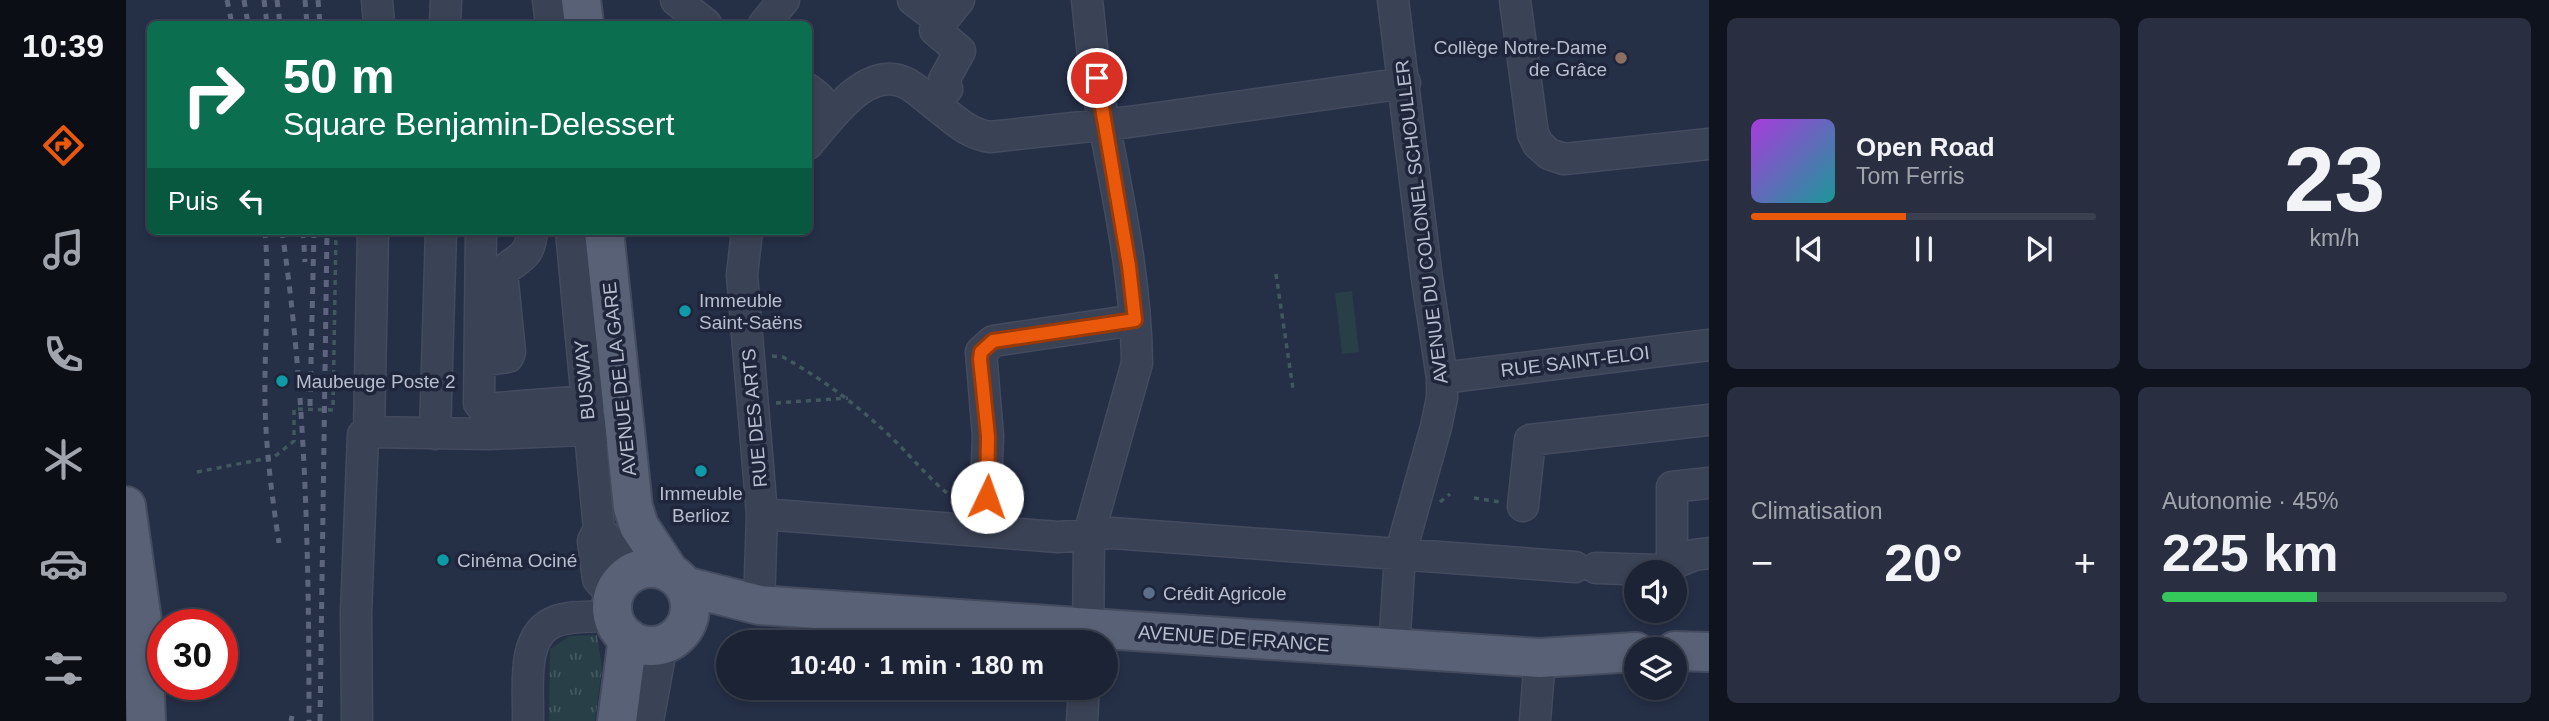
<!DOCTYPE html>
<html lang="fr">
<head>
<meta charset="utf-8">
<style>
	:root { --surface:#1c2334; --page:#292f40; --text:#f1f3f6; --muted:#a0a4ac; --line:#3a404f; --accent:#ea580c }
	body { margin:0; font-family:Arial,sans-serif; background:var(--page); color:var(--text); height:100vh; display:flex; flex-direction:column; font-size:26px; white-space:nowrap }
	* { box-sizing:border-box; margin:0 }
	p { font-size:23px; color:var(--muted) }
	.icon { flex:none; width:38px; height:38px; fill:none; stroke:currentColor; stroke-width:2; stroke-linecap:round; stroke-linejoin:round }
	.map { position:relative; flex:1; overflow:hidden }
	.panel { display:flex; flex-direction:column; gap:18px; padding:18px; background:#0f131d; width:840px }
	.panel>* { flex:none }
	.banner { position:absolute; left:21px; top:21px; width:665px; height:214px; border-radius:10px; box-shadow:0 4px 10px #0003,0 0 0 2px var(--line); background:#0b6e4f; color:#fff; overflow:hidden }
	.buttons { position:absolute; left:1498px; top:560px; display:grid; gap:14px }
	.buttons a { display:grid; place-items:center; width:63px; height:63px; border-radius:50%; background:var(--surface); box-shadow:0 4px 10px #0003,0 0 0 2px var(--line); font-size:35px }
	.speed { position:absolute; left:21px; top:609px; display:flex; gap:14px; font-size:35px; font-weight:700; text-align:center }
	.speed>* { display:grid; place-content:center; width:91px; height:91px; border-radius:50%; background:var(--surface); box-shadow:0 4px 10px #0003,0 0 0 2px var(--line); line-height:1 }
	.speed .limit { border:10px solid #d22; background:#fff; color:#111 }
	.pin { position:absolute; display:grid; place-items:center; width:60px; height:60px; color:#fff; margin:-30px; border:4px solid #fff; border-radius:50%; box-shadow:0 2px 7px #0007 }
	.me { position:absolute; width:77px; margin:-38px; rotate:3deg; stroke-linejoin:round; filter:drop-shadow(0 0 5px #0008) }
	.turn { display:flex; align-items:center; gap:24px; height:147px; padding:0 21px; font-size:32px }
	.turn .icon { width:91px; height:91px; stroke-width:2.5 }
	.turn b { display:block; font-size:49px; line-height:60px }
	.then { display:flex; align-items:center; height:66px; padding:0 21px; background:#0003; gap:14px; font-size:26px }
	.big { font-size:52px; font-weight:600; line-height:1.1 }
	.panel .tile { flex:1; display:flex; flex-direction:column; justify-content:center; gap:10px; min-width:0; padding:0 24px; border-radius:10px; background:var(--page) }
	.panel .dial { align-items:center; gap:0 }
	.dial b { font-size:91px; line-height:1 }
	.song { display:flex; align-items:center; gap:21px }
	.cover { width:84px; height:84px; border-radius:10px; background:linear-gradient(135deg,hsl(280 70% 55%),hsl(180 70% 35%)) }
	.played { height:7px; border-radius:4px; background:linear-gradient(90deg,var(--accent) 45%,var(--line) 45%) }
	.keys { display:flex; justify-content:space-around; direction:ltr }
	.heat { display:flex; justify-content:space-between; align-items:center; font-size:38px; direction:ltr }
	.charge { height:10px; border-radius:5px; background:linear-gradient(90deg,#34c759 45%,var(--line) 0) }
	.panel .tiles { flex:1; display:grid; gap:18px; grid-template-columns:repeat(2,1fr) }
	.trip { position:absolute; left:590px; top:630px; width:402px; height:70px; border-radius:35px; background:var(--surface); box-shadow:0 4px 10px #0003,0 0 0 2px var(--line); font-weight:600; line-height:70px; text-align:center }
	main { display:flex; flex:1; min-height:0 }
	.tabs { display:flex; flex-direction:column; width:126px; justify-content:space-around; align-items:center; background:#0b0e15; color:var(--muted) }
	.tabs .icon { width:49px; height:49px }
	.tabs .active { color:var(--accent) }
	.tabs b { font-size:32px; color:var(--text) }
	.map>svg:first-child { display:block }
	.grass { fill:url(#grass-tufts) }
	.green { fill:#283f47 }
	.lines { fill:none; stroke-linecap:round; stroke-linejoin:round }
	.minor-casing { stroke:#444b5e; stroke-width:33 }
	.major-casing { stroke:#444b5e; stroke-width:42 }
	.path { stroke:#41585e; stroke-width:3.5; stroke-dasharray:5 5; stroke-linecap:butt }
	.minor { stroke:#3a4255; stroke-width:30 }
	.major { stroke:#586175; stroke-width:38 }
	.rail { stroke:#5c657c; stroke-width:5; stroke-dasharray:7 7; stroke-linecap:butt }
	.route-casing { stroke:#983908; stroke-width:18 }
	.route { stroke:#ea580c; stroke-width:12 }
	.education-dot { fill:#8d6e63; stroke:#1f263b; stroke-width:2.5 }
	.culture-dot { fill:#0f9aa8; stroke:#1f263b; stroke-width:2.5 }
	.service-dot { fill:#5c6f8a; stroke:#1f263b; stroke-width:2.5 }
	.labels { text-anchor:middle; stroke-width:7; stroke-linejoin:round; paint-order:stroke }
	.poi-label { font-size:19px; fill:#b8bece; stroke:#1f263b; text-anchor:start }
	.street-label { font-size:19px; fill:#b8bece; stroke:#1f263b }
</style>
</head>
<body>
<main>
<nav class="tabs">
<b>10:39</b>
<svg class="icon active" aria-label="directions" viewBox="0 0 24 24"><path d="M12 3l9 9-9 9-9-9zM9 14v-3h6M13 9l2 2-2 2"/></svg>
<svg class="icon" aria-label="music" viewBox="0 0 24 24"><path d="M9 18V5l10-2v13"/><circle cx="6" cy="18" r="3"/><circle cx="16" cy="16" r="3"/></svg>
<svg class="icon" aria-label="phone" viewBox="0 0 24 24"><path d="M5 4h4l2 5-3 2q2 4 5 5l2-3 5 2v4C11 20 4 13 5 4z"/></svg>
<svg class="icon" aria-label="climate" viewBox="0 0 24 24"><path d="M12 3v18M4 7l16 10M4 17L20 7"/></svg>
<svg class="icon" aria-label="car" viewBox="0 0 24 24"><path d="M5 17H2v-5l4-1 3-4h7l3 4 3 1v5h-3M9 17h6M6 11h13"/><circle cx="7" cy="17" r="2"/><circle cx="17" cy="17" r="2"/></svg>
<svg class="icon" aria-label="filters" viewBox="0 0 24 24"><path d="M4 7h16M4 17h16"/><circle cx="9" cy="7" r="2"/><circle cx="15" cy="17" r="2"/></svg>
</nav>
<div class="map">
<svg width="1583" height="721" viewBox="0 0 1583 721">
	<defs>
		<pattern id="grass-tufts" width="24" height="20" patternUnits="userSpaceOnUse" patternTransform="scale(1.75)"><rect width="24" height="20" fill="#283f47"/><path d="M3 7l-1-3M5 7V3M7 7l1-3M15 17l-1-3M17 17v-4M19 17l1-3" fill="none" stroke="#455960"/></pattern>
	</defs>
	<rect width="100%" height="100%" fill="#252f46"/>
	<path class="grass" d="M471 635 476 668 469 721H423L424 649 444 636Z"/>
	<path class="green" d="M1226 291 1233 352 1216 354 1209 293Z"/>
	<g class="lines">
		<defs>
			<path id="minor" d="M251 0 253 24
				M422 0 425 24
				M550 0 580 24
				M787 0 815 21
				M961 0C965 34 967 68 974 102 990 188 1010 275 1011 363L963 534 962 642
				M1267 0 1301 279 1316 378V398L1310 427 1274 555 1268 649
				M1389 0 1407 134 1412 144 1423 154 1438 159 1583 144
				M319 24 320 0
				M638 24 658 0
				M682 89 693 98 682 111
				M808 104 821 89 818 80 834 51 809 30 833 0
				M682 144C705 117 742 62 782 84 794 91 806 103 817 111 832 123 844 134 864 137L1003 122 1279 83
				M355 231 353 403 358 409 460 401 476 392
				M445 231 473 529 467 541 472 579 487 596
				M621 231 616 275 636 514 633 605
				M354 361 382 357 384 352 376 272C394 256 404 258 406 231
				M1316 378 1583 345
				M243 432 363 434 480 429
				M309 434 315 231
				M1397 506 1404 440 1583 420
				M636 514 932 537 986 533 1449 567
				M473 529 509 571
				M863 530 859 512 862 436 855 352 867 341 1009 320
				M1546 563V487L1583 483
				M1470 568 1532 570 1568 555 1583 553
				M231 721 230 613 237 435 243 432 247 231
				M402 721C403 691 394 636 428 622 445 615 468 617 487 616
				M522 721 536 644
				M956 721 958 688
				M1409 721 1414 658"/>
			<path id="major" d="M455 0 458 24
				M478 231 507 507 513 526 544 573
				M0 506 16 621 20 721
				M486 607a39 39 0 1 1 78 0a39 39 0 1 1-78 0Z
				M558 586 633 605 993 630 1414 658 1510 652
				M1549 651 1583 652
				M491 721 502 638"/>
		</defs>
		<use href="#minor" class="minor-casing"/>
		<use href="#major" class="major-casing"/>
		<path class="path" d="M1150 274 1167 389
			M646 356 657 357C698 380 731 405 765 437 789 460 808 486 836 504
			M650 403 722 398
			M71 472 148 457 168 441V409L207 410 210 231
			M1348 498 1374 502
			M1314 502 1324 494"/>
		<use href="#minor" class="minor"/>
		<use href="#major" class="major"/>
		<path class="rail" d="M101 0 106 24
			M118 0 122 24
			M138 0 141 24
			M151 0 154 24
			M179 0 181 24
			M192 0 194 24
			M139 231C144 289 138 346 139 404 140 450 146 497 153 543
			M156 231C180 394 183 557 183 721
			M177 231 179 262
			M184 406 188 231
			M165 721 166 716
			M194 721 201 231"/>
	</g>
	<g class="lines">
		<defs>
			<path id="route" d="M861 497 862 436 854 359 855 352 867 341 1009 320 1003 266 971 78"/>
		</defs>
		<use href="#route" class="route-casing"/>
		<use href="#route" class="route"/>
	</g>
	<circle class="education-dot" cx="1495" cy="58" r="7"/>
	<g class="culture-dot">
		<circle cx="559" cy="311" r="7"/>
		<circle cx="156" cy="381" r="7"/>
		<circle cx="575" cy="471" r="7"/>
		<circle cx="317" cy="560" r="7"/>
	</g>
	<circle class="service-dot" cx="1023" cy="593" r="7"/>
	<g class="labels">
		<g class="poi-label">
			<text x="1481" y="54" text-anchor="end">Collège Notre-Dame<tspan x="1481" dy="22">de Grâce</tspan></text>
			<text x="573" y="307">Immeuble<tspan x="573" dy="22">Saint-Saëns</tspan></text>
			<text x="170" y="388">Maubeuge Poste 2</text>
			<text x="575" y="500" text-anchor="middle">Immeuble<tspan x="575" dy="22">Berlioz</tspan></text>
			<text x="331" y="567">Cinéma Ociné</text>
			<text x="1037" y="600">Crédit Agricole</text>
		</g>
		<g class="street-label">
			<text transform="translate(1295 222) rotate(-97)" y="7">AVENUE DU COLONEL SCHOULLER</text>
			<text transform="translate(1449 361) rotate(-7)" y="7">RUE SAINT-ELOI</text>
			<text transform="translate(493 379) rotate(-96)" y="7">AVENUE DE LA GARE</text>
			<text transform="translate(458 380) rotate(-95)" y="7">BUSWAY</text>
			<text transform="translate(628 418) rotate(-95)" y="7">RUE DES ARTS</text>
			<text transform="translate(1108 638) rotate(4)" y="7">AVENUE DE FRANCE</text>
		</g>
	</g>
</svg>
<div class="buttons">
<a><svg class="icon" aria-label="sound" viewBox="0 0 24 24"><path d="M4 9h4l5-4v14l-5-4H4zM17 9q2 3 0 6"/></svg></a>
<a><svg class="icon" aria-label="layers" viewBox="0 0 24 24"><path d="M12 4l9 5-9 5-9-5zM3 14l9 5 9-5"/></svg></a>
</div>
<div class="speed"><div class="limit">30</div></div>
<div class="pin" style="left:971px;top:78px;background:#d93025"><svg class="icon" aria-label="arrive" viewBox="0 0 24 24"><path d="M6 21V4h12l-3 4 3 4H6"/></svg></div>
<svg class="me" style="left:861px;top:497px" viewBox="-20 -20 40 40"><circle r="19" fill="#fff"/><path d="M0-13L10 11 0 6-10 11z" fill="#ea580c"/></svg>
<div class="trip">10:40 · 1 min · 180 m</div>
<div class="banner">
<div class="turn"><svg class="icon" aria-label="right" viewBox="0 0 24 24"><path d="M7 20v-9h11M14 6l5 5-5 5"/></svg><div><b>50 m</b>Square Benjamin-Delessert</div></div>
<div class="then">Puis<svg class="icon" aria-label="left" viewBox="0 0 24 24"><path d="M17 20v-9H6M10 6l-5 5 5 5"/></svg></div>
</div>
</div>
<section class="panel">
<div class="tiles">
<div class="tile">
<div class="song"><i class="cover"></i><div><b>Open Road</b><p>Tom Ferris</p></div></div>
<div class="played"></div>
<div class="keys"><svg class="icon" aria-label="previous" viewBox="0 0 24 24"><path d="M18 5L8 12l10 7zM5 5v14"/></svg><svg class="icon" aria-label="pause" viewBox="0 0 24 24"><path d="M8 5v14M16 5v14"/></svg><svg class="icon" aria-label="next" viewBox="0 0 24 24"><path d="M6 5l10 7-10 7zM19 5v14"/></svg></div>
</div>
<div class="tile dial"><b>23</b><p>km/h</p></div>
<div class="tile"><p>Climatisation</p>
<div class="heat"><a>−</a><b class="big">20°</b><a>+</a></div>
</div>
<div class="tile"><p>Autonomie · 45%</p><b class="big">225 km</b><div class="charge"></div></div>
</div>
</section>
</main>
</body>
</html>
